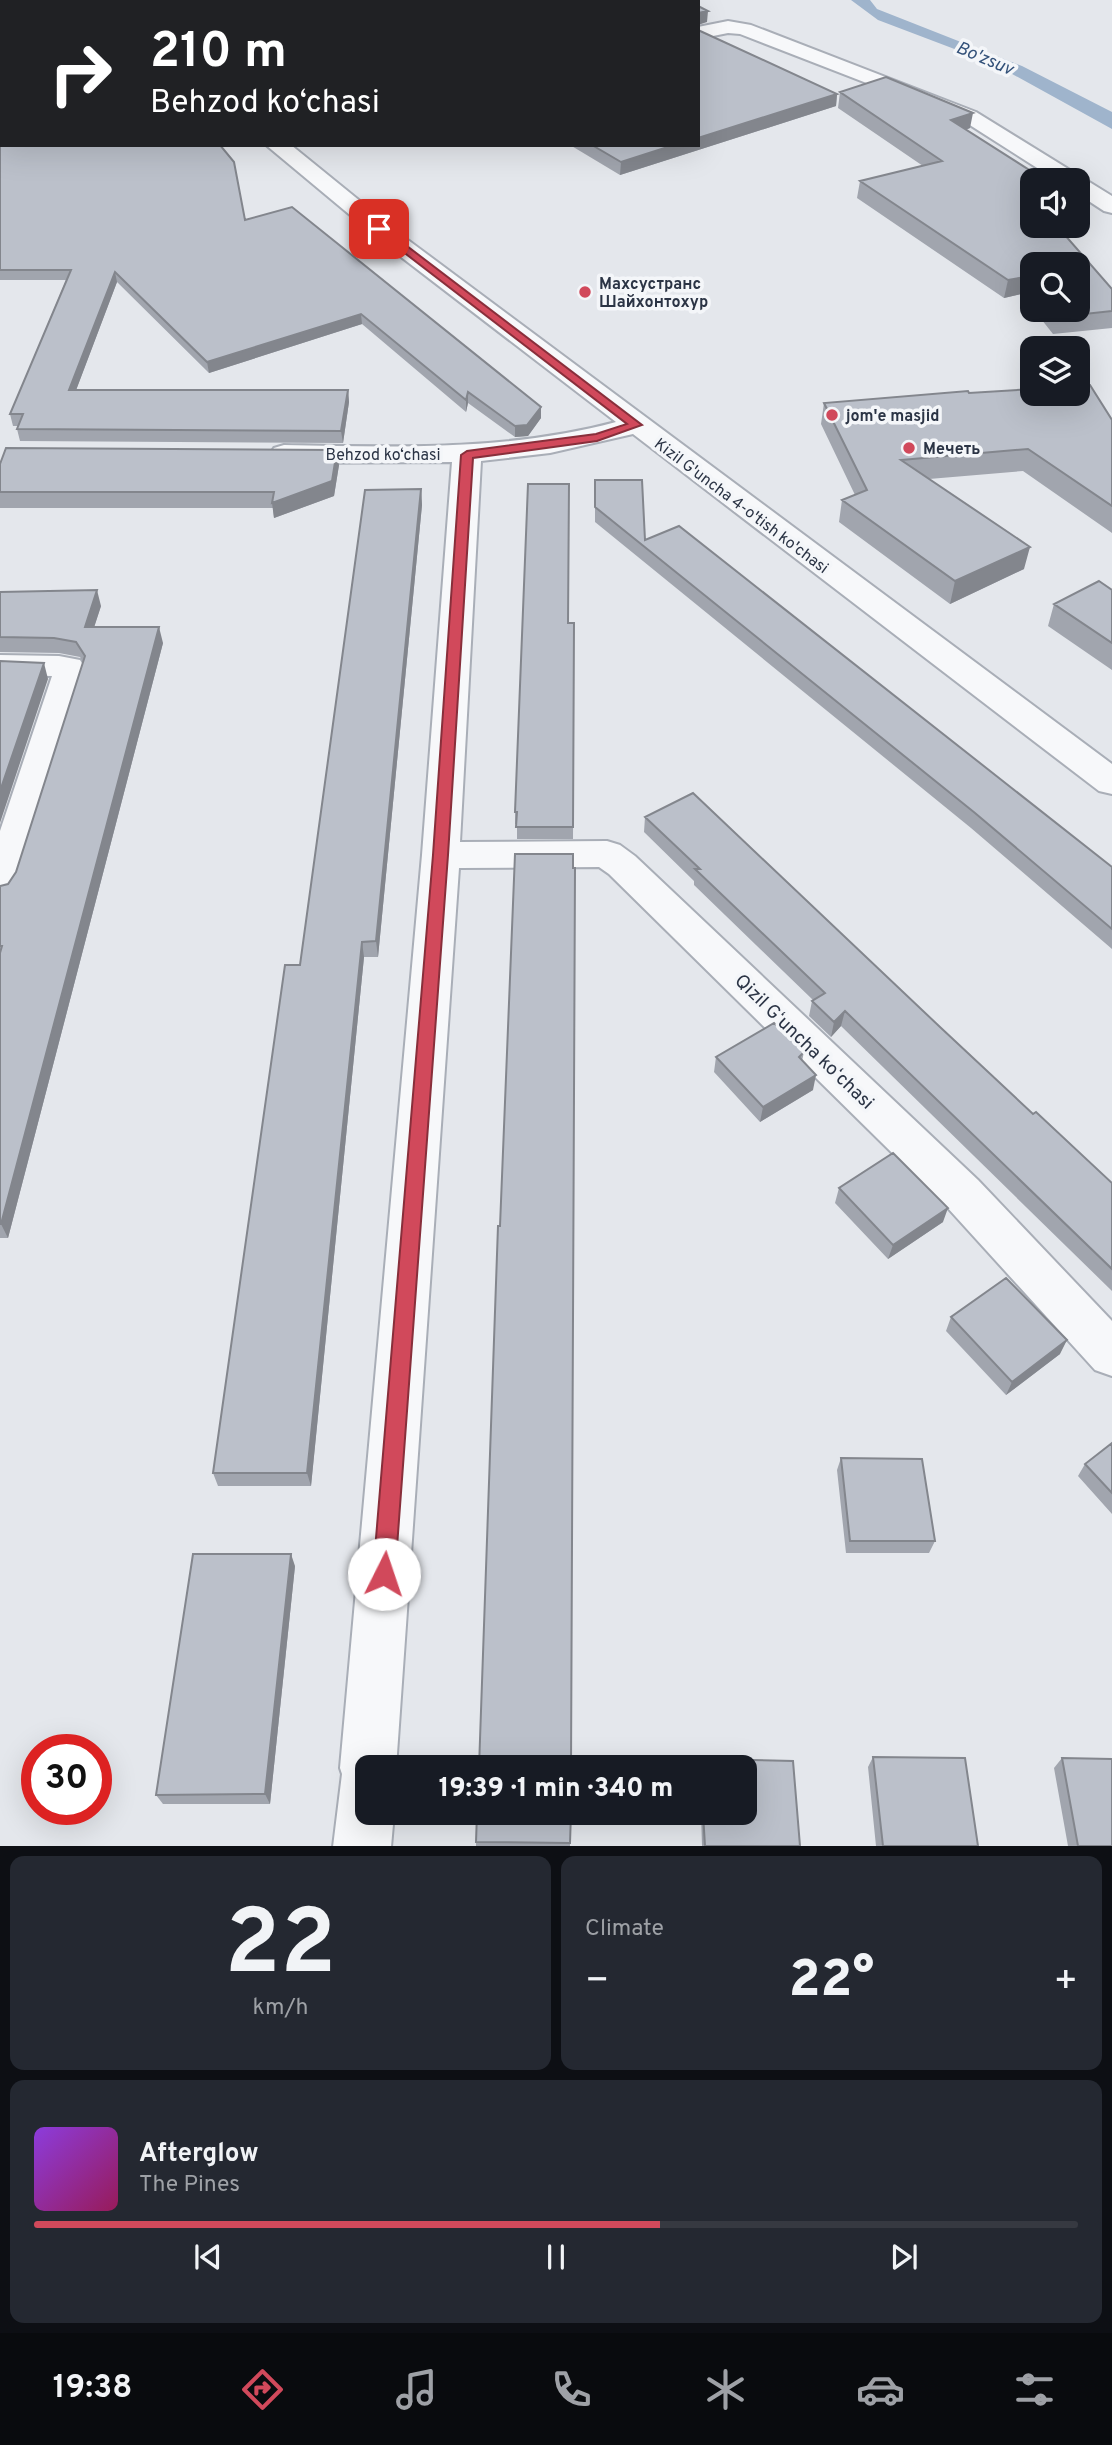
<!DOCTYPE html>
<html lang="en">
<head>
<meta charset="utf-8">
<style>
	:root { --surface:#171b24; --page:#242831; --text:#f1f3f6; --muted:#9ea1a6; --line:#363941; --accent:#d1495b }
	body { margin:0; font-family:Overpass,sans-serif; background:var(--page); color:var(--text); height:100vh; display:flex; flex-direction:column; font-size:26px; white-space:nowrap }
	* { box-sizing:border-box; margin:0 }
	p { font-size:23px; color:var(--muted) }
	.icon { flex:none; width:38px; height:38px; fill:none; stroke:currentColor; stroke-width:2; stroke-linecap:round; stroke-linejoin:round }
	.map { position:relative; height:1846px; overflow:hidden }
	.side { display:flex; flex-direction:column; gap:10px; padding:10px; background:#0d0f14; flex:1 }
	.side>* { flex:none }
	.guide { position:absolute; left:0px; top:0px; width:700px; height:147px; box-shadow:0 7px 28px #0002; background:#202124; color:#fff; overflow:hidden }
	.tools { position:absolute; left:1020px; top:168px; display:grid; gap:14px }
	.tools a { display:grid; place-items:center; width:70px; height:70px; border-radius:14px; background:var(--surface); box-shadow:0 7px 28px #0002; font-size:35px }
	.speed { position:absolute; left:21px; top:1734px; display:flex; gap:14px; font-size:35px; font-weight:700; text-align:center }
	.speed>* { display:grid; place-content:center; width:91px; height:91px; border-radius:50%; background:var(--surface); box-shadow:0 7px 28px #0002; line-height:1 }
	.speed .limit { border:10px solid #d22; background:#fff; color:#111 }
	.pin { position:absolute; display:grid; place-items:center; width:60px; height:60px; color:#fff; margin:-30px; border-radius:14px; box-shadow:0 4px 10px #0006 }
	.me { position:absolute; width:77px; margin:-38px; rotate:4deg; stroke-linejoin:round; filter:drop-shadow(0 0 5px #0008) }
	.turn { display:flex; align-items:center; gap:24px; height:147px; padding:0 35px; font-size:32px }
	.turn .icon { width:91px; height:91px; stroke-width:2.5 }
	.turn b { display:block; font-size:49px; line-height:60px }
	.big { font-size:52px; font-weight:800; line-height:1.1 }
	.side .tile { flex:1; display:flex; flex-direction:column; justify-content:center; gap:10px; min-width:0; padding:0 24px; border-radius:14px; background:var(--page) }
	.side .dial { align-items:center; gap:0 }
	.dial b { font-size:91px; line-height:1 }
	.song { display:flex; align-items:center; gap:21px }
	.cover { width:84px; height:84px; border-radius:10px; background:linear-gradient(135deg,hsl(270 70% 55%),hsl(330 70% 35%)) }
	.played { height:7px; border-radius:4px; background:linear-gradient(90deg,var(--accent) 60%,var(--line) 60%) }
	.keys { display:flex; justify-content:space-around; direction:ltr }
	.heat { display:flex; justify-content:space-between; align-items:center; font-size:38px; direction:ltr }
	.side .tiles { flex:1; display:grid; gap:10px; grid-template-columns:1fr 1fr }
	.tile:last-child { grid-column:span 2 }
	.trip { position:absolute; left:355px; top:1755px; width:402px; height:70px; border-radius:14px; background:var(--surface); box-shadow:0 7px 28px #0002; font-weight:800; line-height:70px; text-align:center }
	.menu { display:flex; height:112px; justify-content:space-around; align-items:center; background:#090b0e; color:var(--muted) }
	.menu .icon { width:49px; height:49px }
	.menu .on { color:var(--accent) }
	.menu b { font-size:32px; color:var(--text) }
	.map>svg:first-child { display:block }
	.water { fill:#9fb4cc }
	.lines { fill:none; stroke-linecap:round; stroke-linejoin:round }
	.minor-casing { stroke:#a9aeb7; stroke-width:4 }
	.minor { fill:#f7f8fa; fill-rule:evenodd }
	.wall { fill:#a1a5ae }
	.shaded-wall { fill:#83868d }
	.building { fill:#bbc0ca; stroke:#83868d; stroke-width:2 }
	.route { fill:#d1495b; stroke:#882f3b; stroke-width:2 }
	.poi-dot { fill:#d1495b; stroke:#f4f6f9; stroke-width:2.5 }
	.labels { text-anchor:middle; stroke-width:7; stroke-linejoin:round; paint-order:stroke }
	.far-poi-label { font-size:16px; font-weight:bold; fill:#2b3445; stroke:#f4f6f9; text-anchor:start }
	.far-street-label { font-size:16px; fill:#2b3445; stroke:#f4f6f9 }
	.far-water-label { font-size:18px; font-style:italic; fill:#34527a; stroke:#f4f6f9 }
	.street-label { font-size:19px; fill:#2b3445; stroke:#f4f6f9 }
</style>
</head>
<body>
<div class="map">
<svg width="1112" height="1847" viewBox="0 0 1112 1847">
	<rect width="100%" height="100%" fill="#e4e7ec"/>
	<path class="water" d="M851 0H870L877 9 1022 66 1112 112V129L994 64 878 20Z"/>
	<g class="lines">
		<defs>
			<path id="minor" d="M116 0H134L115 2Z
				M728 21 751 25 976 112 1112 196V213L1104 211 1078 194V180H1056L962 120 740 34 728 33 698 39V27Z
				M266 145H291L408 240 1112 764V794L1099 791 633 434 550 453 481 461 460 842 607 841 620 845 635 856 978 1180 1112 1321V1376L1095 1370 946 1206 609 874 599 867 459 868 396 1768H368V1813H394L391 1847H333L342 1774 340 1768 422 855 452 462 284 463 274 460 270 454 274 448 284 445C395 447 508 451 616 422L392 250Z
				M0 655 59 656 80 660 87 671 19 887 13 897 0 901V831L52 676 0 675Z"/>
		</defs>
		<use href="#minor" class="minor-casing"/>
		<use href="#minor" class="minor"/>
	</g>
	<path class="wall" d="M0 24 2 145 245 220 541 418 528 436 515 437 468 403 466 412 362 324 209 373 117 282 76 390H348L349 402 343 443 20 441 17 429 18 426H13L10 414 66 280H0Z
		M840 92 970 128 966 130 1032 226 1112 289V328L1053 334 1034 310H1078L1032 264V308L1021 294 1004 298 857 198 860 181 923 166 838 108Z
		M837 94 836 106 620 175 570 145H698Z
		M969 393 1112 420V533L1023 471 929 479 1024 569 950 604 839 522 842 500 855 495 821 424 824 403Z
		M0 464 339 465 334 496 274 518 273 508H0Z
		M595 480 645 540 1112 867V949L971 828 595 522Z
		M421 489 422 505 378 957H364L311 1486H218L213 1473 300 965Z
		M1112 590V670L1048 626 1054 604Z
		M0 592 101 606 94 627 163 643 8 1238H0V886L8 884 16 872 83 662 80 657 59 653 0 652Z
		M568 623H574L573 839H517V824H515V812Z
		M645 817 940 1027 1033 1114 1112 1183V1291L841 1026 831 1037 809 1016 812 1001 813 1000 694 885V881L644 832Z
		M804 1052 802 1061 813 1090 760 1122 714 1072 716 1057Z
		M839 1188 943 1222 888 1259 835 1203Z
		M951 1317 1060 1354 1006 1395 946 1331Z
		M1112 1443V1514L1078 1476 1085 1464Z
		M841 1458 935 1541 929 1553H846L837 1470Z
		M295 1566 270 1804H163L156 1795Z
		M873 1757 978 1846H876L868 1767Z
		M1062 1758 1112 1846H1068L1054 1768Z
		M571 1813 570 1846H476V1842Z
		M701 1813H746L800 1846H702Z"/>
	<path class="shaded-wall" d="M708 11 707 22 698 25V13Z
		M837 94 836 106 620 175 621 162 674 145H698V138Z
		M973 113 970 128 948 136 951 120Z
		M115 272 117 282 72 401 69 390Z
		M1025 277 1021 294 1004 298 1008 280Z
		M361 314 362 324 209 373 207 362Z
		M348 390 349 402 343 443 341 431Z
		M468 392V403L466 412V400Z
		M541 407V418L528 436 515 437V426Z
		M337 450 339 465 334 496 274 518 272 503Z
		M421 489 422 505 378 957 376 941Z
		M1030 547 1024 569 950 604 955 581Z
		M97 590 101 606 89 643 85 627Z
		M159 627 163 643 8 1238 1 1224Z
		M44 663 48 679 0 823V791Z
		M362 942 364 957 311 1486 307 1473Z
		M845 1011 841 1026 831 1037 834 1022Z
		M816 1075 813 1090 760 1122 763 1107Z
		M948 1208 943 1222 888 1259 893 1245Z
		M1067 1340 1060 1354 1006 1395 1012 1382Z
		M291 1554 295 1566 270 1804 265 1794Z"/>
	<path class="building" d="M0 0H39L38 2H2V11L0 9Z
		M194 0H687L690 2H193Z
		M698 6 708 11 698 13Z
		M0 24H2V145H220L234 162 245 220 292 207 541 407 527 425 515 426 468 392 466 400 361 314 207 362 115 272 69 390H348L341 431 17 429 23 414H10L71 270H0V95L2 78H0Z
		M698 30 837 94 698 138Z
		M886 77 973 113 951 120 1045 180H1032V226H1057L1112 289V311L1057 317 1052 310H1078V264H1032V286L1025 277 1008 280 860 181 942 161 840 92Z
		M592 145H674L621 162Z
		M1090 385 1112 420V506L1028 449 901 460 1030 547 955 581 842 500 867 490 824 403 968 391 969 393 1032 389V394H1078V386Z
		M6 448 337 450 332 481 272 503 274 492H0V464Z
		M595 480H642L645 540 679 526 1112 867V929L975 813 595 507Z
		M528 484H569L568 623H574L573 827H516L517 812H515Z
		M421 489 376 941 362 942 307 1473H213L285 965H300L365 490Z
		M1099 581 1112 590V643L1054 604Z
		M97 590 85 627H159L1 1224H0V953L2 946H0V886L8 884 16 872 85 656 76 642 54 638 0 637V592Z
		M0 661 44 663 0 791Z
		M693 793 940 1027 1033 1114 1036 1112 1112 1183V1269L845 1011 834 1022 812 1001 825 993 695 869H700L645 817Z
		M515 854H573V868H575L571 1768H479L498 1226H500Z
		M774 1023 804 1052 799 1057 816 1075 763 1107 716 1057Z
		M893 1153 948 1208 893 1245 839 1188Z
		M1006 1278 1067 1340 1012 1382 951 1317Z
		M1112 1443V1493L1085 1464Z
		M841 1458 922 1459 935 1541H850Z
		M193 1554H291L265 1794 156 1795Z
		M873 1757 965 1758 978 1846H883Z
		M1062 1758 1112 1759V1846H1078Z
		M701 1759 793 1761 800 1846H705L703 1813H746V1768H701Z
		M477 1813H571L570 1843 476 1842Z"/>
	<path class="route" d="M376 227H382L642 425 597 441 473 458 448 855 395 1574 391 1582 384 1585 376 1582 373 1574 433 855 461 455 467 451 596 434 627 424 376 231Z"/>
	<g class="poi-dot">
		<circle cx="585" cy="292" r="7"/>
		<circle cx="832" cy="415" r="7"/>
		<circle cx="909" cy="448" r="7"/>
	</g>
	<g class="labels">
		<g class="far-poi-label">
			<text x="599" y="289">Махсустранс<tspan x="599" dy="18">Шайхонтохур</tspan></text>
			<text x="846" y="421">jom'e masjid</text>
			<text x="923" y="454">Мечеть</text>
		</g>
		<g class="far-street-label">
			<text x="383" y="460">Behzod ko‘chasi</text>
			<text transform="translate(742 505) rotate(37)" y="6">Kizil G'uncha 4-o'tish ko'chasi</text>
		</g>
		<g class="far-water-label">
			<text transform="translate(985 58) rotate(23)" y="6">Bo'zsuv</text>
		</g>
		<g class="street-label">
			<text transform="translate(805 1041) rotate(44)" y="7">Qizil Gʻuncha koʻchasi</text>
		</g>
	</g>
</svg>
<div class="tools">
<a><svg class="icon" aria-label="sound" viewBox="0 0 24 24"><path d="M4 9h4l5-4v14l-5-4H4zM17 9q2 3 0 6"/></svg></a>
<a><svg class="icon" aria-label="search" viewBox="0 0 24 24"><circle cx="10" cy="10" r="6"/><path d="M15 15l6 6"/></svg></a>
<a><svg class="icon" aria-label="layers" viewBox="0 0 24 24"><path d="M12 4l9 5-9 5-9-5zM3 14l9 5 9-5"/></svg></a>
</div>
<div class="speed"><div class="limit">30</div></div>
<div class="pin" style="left:379px;top:229px;background:#d93025"><svg class="icon" aria-label="arrive" viewBox="0 0 24 24"><path d="M6 21V4h12l-3 4 3 4H6"/></svg></div>
<svg class="me" style="left:384px;top:1574px" viewBox="-20 -20 40 40"><circle r="19" fill="#fff"/><path d="M0-13L10 11 0 6-10 11z" fill="#d1495b"/></svg>
<div class="trip">19:39 · 1 min · 340 m</div>
<div class="guide">
<div class="turn"><svg class="icon" aria-label="right" viewBox="0 0 24 24"><path d="M7 20v-9h11M14 6l5 5-5 5"/></svg><div><b>210 m</b>Behzod ko‘chasi</div></div>
</div>
</div>
<section class="side">
<div class="tiles">
<div class="tile dial"><b>22</b><p>km/h</p></div>
<div class="tile"><p>Climate</p>
<div class="heat"><a>−</a><b class="big">22°</b><a>+</a></div>
</div>
<div class="tile">
<div class="song"><i class="cover"></i><div><b>Afterglow</b><p>The Pines</p></div></div>
<div class="played"></div>
<div class="keys"><svg class="icon" aria-label="previous" viewBox="0 0 24 24"><path d="M18 5L8 12l10 7zM5 5v14"/></svg><svg class="icon" aria-label="pause" viewBox="0 0 24 24"><path d="M8 5v14M16 5v14"/></svg><svg class="icon" aria-label="next" viewBox="0 0 24 24"><path d="M6 5l10 7-10 7zM19 5v14"/></svg></div>
</div>
</div>
</section>
<nav class="menu">
<b>19:38</b>
<svg class="icon on" aria-label="directions" viewBox="0 0 24 24"><path d="M12 3l9 9-9 9-9-9zM9 14v-3h6M13 9l2 2-2 2"/></svg>
<svg class="icon" aria-label="music" viewBox="0 0 24 24"><path d="M9 18V5l10-2v13"/><circle cx="6" cy="18" r="3"/><circle cx="16" cy="16" r="3"/></svg>
<svg class="icon" aria-label="phone" viewBox="0 0 24 24"><path d="M5 4h4l2 5-3 2q2 4 5 5l2-3 5 2v4C11 20 4 13 5 4z"/></svg>
<svg class="icon" aria-label="climate" viewBox="0 0 24 24"><path d="M12 3v18M4 7l16 10M4 17L20 7"/></svg>
<svg class="icon" aria-label="car" viewBox="0 0 24 24"><path d="M5 17H2v-5l4-1 3-4h7l3 4 3 1v5h-3M9 17h6M6 11h13"/><circle cx="7" cy="17" r="2"/><circle cx="17" cy="17" r="2"/></svg>
<svg class="icon" aria-label="filters" viewBox="0 0 24 24"><path d="M4 7h16M4 17h16"/><circle cx="9" cy="7" r="2"/><circle cx="15" cy="17" r="2"/></svg>
</nav>
</body>
</html>
